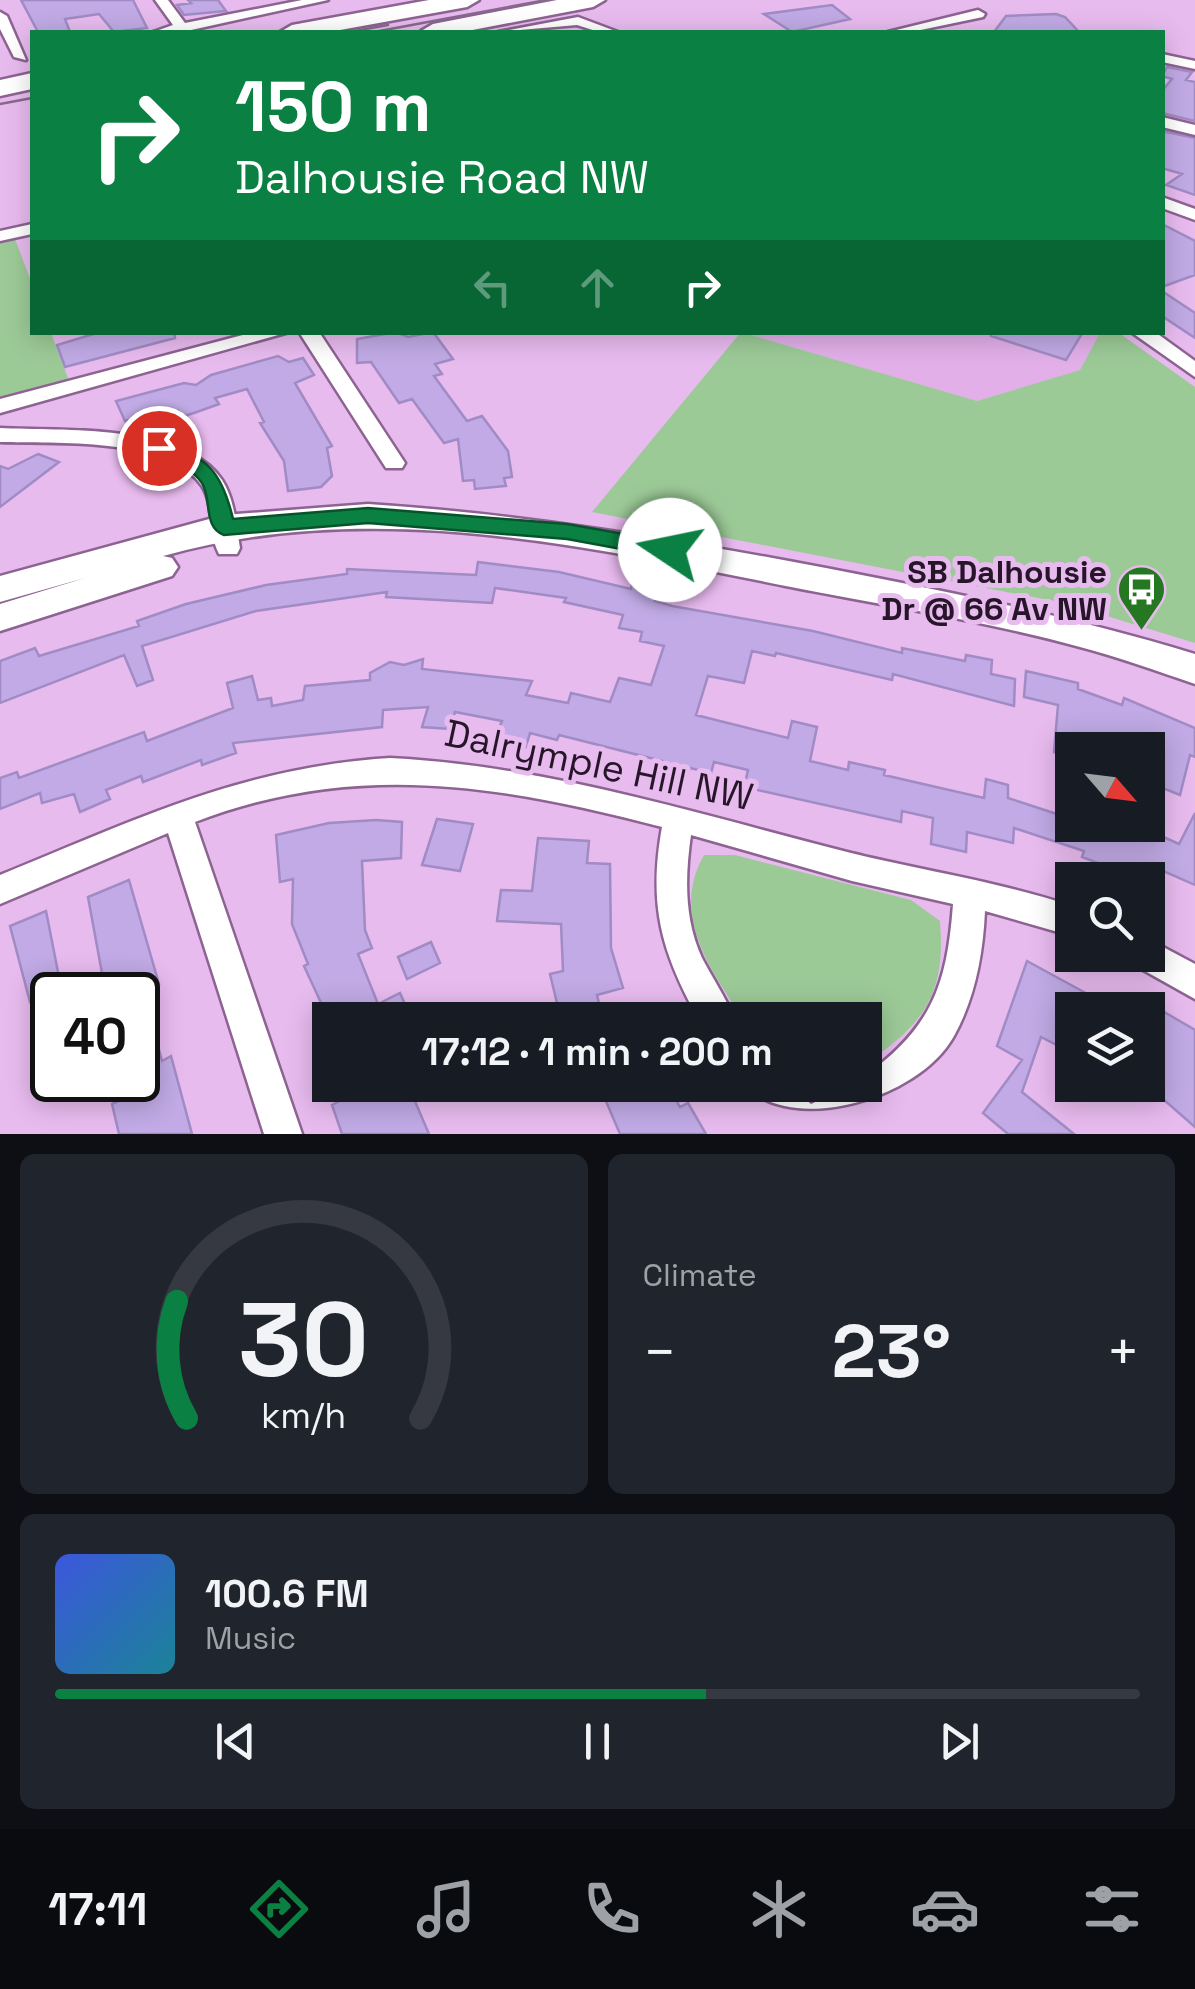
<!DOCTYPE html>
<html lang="en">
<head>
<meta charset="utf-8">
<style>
	:root { --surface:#171b24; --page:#20242c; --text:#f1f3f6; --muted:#9ea1a6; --line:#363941; --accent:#0b8043 }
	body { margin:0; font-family:"Space Grotesk",sans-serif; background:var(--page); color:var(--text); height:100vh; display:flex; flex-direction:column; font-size:38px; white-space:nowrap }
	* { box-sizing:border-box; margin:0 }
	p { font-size:32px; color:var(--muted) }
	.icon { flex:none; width:55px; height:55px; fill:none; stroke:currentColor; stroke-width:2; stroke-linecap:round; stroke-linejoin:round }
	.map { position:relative; height:1134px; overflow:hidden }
	.drawer { display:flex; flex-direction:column; gap:20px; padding:20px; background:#0d0f14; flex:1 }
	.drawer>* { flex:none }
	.banner { position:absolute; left:30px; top:30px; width:1135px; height:305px; border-radius:0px; box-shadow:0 5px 25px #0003; background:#0b8043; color:#fff; overflow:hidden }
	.needle { width:65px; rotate:118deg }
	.buttons { position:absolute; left:1055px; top:732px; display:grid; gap:20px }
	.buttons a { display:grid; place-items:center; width:110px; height:110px; border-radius:0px; background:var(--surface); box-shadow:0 5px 25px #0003; font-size:50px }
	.speed { position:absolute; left:30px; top:972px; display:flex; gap:20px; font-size:50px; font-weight:700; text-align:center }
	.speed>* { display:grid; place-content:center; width:130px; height:130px; border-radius:50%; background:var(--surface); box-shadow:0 5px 25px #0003; line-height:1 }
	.speed .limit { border:5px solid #111; border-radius:15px; background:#fff; color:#111 }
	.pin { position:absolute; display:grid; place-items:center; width:85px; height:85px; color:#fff; margin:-42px; border:5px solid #fff; border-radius:50%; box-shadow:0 2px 10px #0007 }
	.me { position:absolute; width:110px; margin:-55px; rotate:281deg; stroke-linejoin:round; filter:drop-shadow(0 0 8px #0008) }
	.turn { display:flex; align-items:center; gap:35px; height:210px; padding:0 40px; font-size:45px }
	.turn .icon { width:130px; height:130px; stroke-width:2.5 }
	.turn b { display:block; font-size:70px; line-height:85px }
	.lanes { display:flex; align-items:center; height:95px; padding:0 40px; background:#0003; justify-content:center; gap:50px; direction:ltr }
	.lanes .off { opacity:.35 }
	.big { font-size:75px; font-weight:700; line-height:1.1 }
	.drawer .widget { flex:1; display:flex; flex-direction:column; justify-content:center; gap:15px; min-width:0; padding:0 35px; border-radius:15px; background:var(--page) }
	.drawer .dial { align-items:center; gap:0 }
	.dial svg { height:260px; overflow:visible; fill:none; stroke:var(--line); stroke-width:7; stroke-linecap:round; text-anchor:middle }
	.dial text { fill:var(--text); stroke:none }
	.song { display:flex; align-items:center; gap:30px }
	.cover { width:120px; height:120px; border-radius:15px; background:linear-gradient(135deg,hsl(230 70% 55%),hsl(190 70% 35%)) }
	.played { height:10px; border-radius:5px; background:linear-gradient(90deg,var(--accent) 60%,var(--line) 60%) }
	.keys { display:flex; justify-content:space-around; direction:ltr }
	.heat { display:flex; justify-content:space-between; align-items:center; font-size:55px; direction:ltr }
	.drawer .tiles { flex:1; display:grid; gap:20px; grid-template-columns:1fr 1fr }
	.widget:last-child { grid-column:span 2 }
	.trip { position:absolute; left:312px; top:1002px; width:570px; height:100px; border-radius:0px; background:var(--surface); box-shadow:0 5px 25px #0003; font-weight:700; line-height:100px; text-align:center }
	.dock { display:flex; height:160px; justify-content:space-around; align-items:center; background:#090b0e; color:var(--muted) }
	.dock .icon { width:70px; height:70px }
	.dock .active { color:var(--accent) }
	.dock b { font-size:45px; color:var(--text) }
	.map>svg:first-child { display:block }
	.built { fill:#e2afe9 }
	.green { fill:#9cca97 }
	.building { fill:#c1aae5; stroke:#a18bc4; stroke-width:2.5 }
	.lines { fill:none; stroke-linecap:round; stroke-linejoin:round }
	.street-casing { stroke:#8d6392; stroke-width:5 }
	.secondary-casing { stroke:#8d6392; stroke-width:5 }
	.highway-casing { stroke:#8d6392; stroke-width:5 }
	.street { fill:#fff; fill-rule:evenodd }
	.secondary { fill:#fff; fill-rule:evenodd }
	.highway { fill:#fff; fill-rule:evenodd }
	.tram { stroke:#88698d; stroke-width:2.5 }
	.route { fill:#0b8043; stroke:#07532c; stroke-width:2.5 }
	.labels { text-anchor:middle; stroke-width:10; stroke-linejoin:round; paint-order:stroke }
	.poi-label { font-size:32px; font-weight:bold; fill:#271629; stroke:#e8bbef; text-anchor:end }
	.near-street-label { font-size:38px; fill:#271629; stroke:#e8bbef }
</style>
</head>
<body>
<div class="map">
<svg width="1195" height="1134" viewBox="0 0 1195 1134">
	<rect width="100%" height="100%" fill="#e8bbef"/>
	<path class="built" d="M744 333H1100L1081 370 977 401Z"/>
	<path class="green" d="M14 236 32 284V332L51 333 69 381 0 400V240Z
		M741 332 977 401 1080 370 1100 333H1119L1195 387V643L1064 603 592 512Z
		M704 855H735L911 900 940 921C946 995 924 1024 865 1064V1020H744C710 970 670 914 704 855Z"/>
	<path class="building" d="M21 0H133L147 28 114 32 99 14 65 19 70 32H38Z
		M188 0H218L226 11 184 15 177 5 191 3Z
		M832 5 850 19 792 32 764 14Z
		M1056 14 1065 17 1079 32H994L1006 16Z
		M1167 67 1192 72 1186 80 1195 82V121L1162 113V91L1172 79 1162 76Z
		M1162 131 1195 138V195L1166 185 1182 174 1162 168Z
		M1162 224 1195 241V275L1162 287Z
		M1162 291 1195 313V338L1162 316Z
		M100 332H174L175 338 65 367 57 345Z
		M396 332 408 337 433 332 453 359 435 364 442 374 434 376 467 421 482 416 508 451 512 477 504 478 506 486 475 489 474 480 463 481 458 439 444 443 412 399 399 403 371 362 357 363V339Z
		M992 332H1083L1066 360 991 336Z
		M278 356 289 362 303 358 314 375 295 383 332 446 327 448 332 476 321 487 288 491 284 461 260 423 264 422 247 389 215 398 219 404 194 413 181 417 178 411 145 421 143 416 125 421 116 401 184 383 196 385 211 375Z
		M38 454 59 462 0 507V466L8 469Z
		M478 562 559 572 631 589 632 584 658 589 655 601 672 606 813 631 902 653V648L965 661 966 655 992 660 991 674 1015 679 1014 706 893 674 892 680 776 653 775 656 752 651 744 683 708 676 696 715 788 738 792 721 817 727 810 761 848 770 849 762 885 770 884 775 984 798 986 779 1008 785V798L1072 819V825L1117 833 1119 825H1137L1179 844 1195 813V885L1152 866 1148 880H1127L1105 870 1106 866 1082 857 1084 851 1014 828 1013 843 967 832 966 852 931 844 933 818 902 811 901 822 744 787 748 770 714 762 711 773 690 768 687 778 659 771 662 761 559 735 557 740 530 733 526 747 500 742 504 730 499 728 502 721 455 712 450 729 422 727 428 707 383 710 382 727 233 743 236 753 202 765 201 760 143 782 141 776 106 790 110 799 80 812 74 794 42 803 40 793 0 809V778L17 772 19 778 144 732 147 741 233 708 227 683 252 676 258 700 271 698 272 706 303 700 305 686 370 680V673L390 662 404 665 423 659 422 669 532 681 526 695 568 703 571 693 610 702 619 678 651 685 664 646 640 641 642 632 619 628 623 615 564 602 566 598 495 588 492 603 386 597 387 592 256 611 142 646 153 680 137 686 124 655 0 703V661L35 648 39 656 139 626 137 621 186 604 266 585 347 574V569L476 575Z
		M1026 671 1078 683V689L1122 705 1124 698 1195 728V757L1190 755 1180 795 1150 783 1153 768 1148 765V750H1128L1087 736 1086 750H1072V757L1054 752 1058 705 1024 697Z
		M437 819 473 824 460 871 422 865Z
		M376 820 402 822 401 858 362 861 365 930 372 948 358 954 378 1004 400 993 412 1020H329L304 966 308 964 292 924 293 879 280 882 276 835 329 823Z
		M538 838 589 841 587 863 610 864 611 948 623 988 597 995 603 1020H561L550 974 563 971 561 924 497 921 501 890 532 891Z
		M129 880 159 984 148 989 158 1024 153 1027 162 1061 171 1056 192 1134H119L112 1104 137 1092 138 995H106L88 897Z
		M46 911 61 987 30 1002 10 926Z
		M431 942 440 963 407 979 398 957Z
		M1027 961 1093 997 1089 1010H1072V1053L1041 1037 1022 1092 1074 1134H1008L983 1113 1022 1060 997 1046Z
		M1154 1006 1195 1030V1127L1148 1086V1021Z
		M370 1085H408L429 1134H342L332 1105Z
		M599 1085H668L680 1107 688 1103 706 1134H620Z"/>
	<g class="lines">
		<defs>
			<path id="street" d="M155 0H168L185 23 302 0H328L182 32H153L173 25Z
				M978 10 985 14 983 17 911 32H888Z
				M0 12 7 16 26 60 14 57 0 29Z
				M578 17 618 32H599L577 25 498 32Z
				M1162 54 1195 61V69L1162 62Z
				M1162 117 1195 125V135L1162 127Z
				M1162 197 1195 209V220L1162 208Z
				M32 224V234L0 241V231Z
				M254 332H289L0 413V399Z
				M299 332H319L405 463 402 468H386Z
				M1131 332H1155L1195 361V377Z
				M0 428C61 431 184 423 222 480 235 500 236 526 240 548L237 554H219C208 534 215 506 202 486 169 436 53 444 0 442Z
				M390 758C549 766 697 814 851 853 925 871 1000 882 1072 906V936L985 911C983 955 975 998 954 1036 917 1102 789 1134 745 1085H788L811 1104 851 1085H865V1076C932 1027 947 985 953 904L852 881 691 835C685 877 684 919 702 958 713 979 726 998 735 1020H699C661 952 648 905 662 827 500 785 356 760 195 822L302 1134H264L168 833 0 904V875C133 821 243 767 390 758Z
				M1148 939 1195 964V999L1136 966 1131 955H1148Z"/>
			<path id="secondary" d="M368 504C523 514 673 539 826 568 951 592 1073 617 1195 654V684C1157 671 1119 657 1080 647 985 621 887 606 791 587 586 546 370 497 163 556L172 558 178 567 172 576 0 631V604L85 578 0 602V576L224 515Z"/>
			<path id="highway" d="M429 0H479L467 7 329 32H280L292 25Z
				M557 0H605L593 7 462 32 421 31 433 24Z
				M32 73V89L0 96V80Z"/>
		</defs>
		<use href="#street" class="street-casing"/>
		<use href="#secondary" class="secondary-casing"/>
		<use href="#highway" class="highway-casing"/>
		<use href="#street" class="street"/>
		<use href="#secondary" class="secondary"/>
		<use href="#highway" class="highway"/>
		<path class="tram" d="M349 32 388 25
			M374 32 546 0
			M0 104 32 98"/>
	</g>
	<path class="route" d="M159 442C207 455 222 472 233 519L368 508 567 524 670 542 681 550 670 558 567 539 368 523 224 535C203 528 212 499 202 483 191 467 169 459 152 453V443Z"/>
	<defs>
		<symbol id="bus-pin" viewBox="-11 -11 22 30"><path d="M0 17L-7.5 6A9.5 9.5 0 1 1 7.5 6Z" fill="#257721" stroke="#e8bbef"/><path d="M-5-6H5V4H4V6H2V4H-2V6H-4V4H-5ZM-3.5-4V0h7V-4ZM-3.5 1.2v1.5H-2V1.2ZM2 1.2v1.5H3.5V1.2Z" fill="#fff"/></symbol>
	</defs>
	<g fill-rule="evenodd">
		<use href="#bus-pin" x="1114" y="562" width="55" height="75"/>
	</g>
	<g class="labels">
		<g class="poi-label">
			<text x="1107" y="583">SB Dalhousie<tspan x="1107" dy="37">Dr @ 66 Av NW</tspan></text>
		</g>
		<g class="near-street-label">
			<text transform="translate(599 765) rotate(12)" y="13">Dalrymple Hill NW</text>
		</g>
	</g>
</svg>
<div class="buttons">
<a><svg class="needle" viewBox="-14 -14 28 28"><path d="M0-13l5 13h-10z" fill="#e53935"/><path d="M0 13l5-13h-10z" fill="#9ea1a6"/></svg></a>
<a><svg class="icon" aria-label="search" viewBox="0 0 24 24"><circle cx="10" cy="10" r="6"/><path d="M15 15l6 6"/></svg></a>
<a><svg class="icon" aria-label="layers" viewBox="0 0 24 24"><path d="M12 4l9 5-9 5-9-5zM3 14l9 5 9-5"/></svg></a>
</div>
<div class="speed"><div class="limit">40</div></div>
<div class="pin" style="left:159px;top:448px;background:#d93025"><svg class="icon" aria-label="arrive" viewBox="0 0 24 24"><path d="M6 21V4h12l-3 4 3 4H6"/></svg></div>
<svg class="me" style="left:670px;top:550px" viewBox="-20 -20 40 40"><circle r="19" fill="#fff"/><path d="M0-13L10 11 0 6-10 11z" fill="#0b8043"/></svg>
<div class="trip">17:12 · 1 min · 200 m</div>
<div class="banner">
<div class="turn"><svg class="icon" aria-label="right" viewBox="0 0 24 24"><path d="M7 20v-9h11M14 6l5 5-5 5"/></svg><div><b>150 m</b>Dalhousie Road NW</div></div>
<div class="lanes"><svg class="icon off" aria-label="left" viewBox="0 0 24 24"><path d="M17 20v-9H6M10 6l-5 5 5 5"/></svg><svg class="icon off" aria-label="ahead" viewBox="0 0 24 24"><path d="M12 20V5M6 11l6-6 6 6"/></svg><svg class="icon" aria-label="right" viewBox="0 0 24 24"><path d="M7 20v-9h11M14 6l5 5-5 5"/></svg></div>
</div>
</div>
<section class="drawer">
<div class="tiles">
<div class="widget dial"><svg viewBox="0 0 100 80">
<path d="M14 69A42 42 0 1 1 86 69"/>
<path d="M14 69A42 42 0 0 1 11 33" stroke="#0b8043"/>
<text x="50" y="56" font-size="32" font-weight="700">30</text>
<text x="50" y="72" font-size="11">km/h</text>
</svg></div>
<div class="widget"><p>Climate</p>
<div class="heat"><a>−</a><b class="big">23°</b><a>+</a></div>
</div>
<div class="widget">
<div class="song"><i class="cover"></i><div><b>100.6 FM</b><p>Music</p></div></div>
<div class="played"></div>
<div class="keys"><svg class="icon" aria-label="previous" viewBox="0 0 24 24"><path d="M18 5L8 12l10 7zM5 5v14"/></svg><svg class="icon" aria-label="pause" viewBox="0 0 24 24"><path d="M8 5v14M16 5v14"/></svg><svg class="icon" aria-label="next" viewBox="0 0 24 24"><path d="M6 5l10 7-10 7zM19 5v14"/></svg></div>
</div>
</div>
</section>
<nav class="dock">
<b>17:11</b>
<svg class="icon active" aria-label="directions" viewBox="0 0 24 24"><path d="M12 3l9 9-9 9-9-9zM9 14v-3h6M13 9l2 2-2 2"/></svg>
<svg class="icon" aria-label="music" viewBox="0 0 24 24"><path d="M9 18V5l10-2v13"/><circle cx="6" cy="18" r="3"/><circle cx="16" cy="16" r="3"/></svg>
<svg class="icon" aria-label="phone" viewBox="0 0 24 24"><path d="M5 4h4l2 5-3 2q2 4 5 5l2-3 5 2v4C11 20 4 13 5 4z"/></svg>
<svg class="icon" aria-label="climate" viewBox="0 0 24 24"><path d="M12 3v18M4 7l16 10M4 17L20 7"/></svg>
<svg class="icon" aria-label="car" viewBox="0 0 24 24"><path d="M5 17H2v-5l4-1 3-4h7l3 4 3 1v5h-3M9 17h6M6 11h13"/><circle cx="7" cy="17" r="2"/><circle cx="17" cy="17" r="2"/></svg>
<svg class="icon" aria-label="filters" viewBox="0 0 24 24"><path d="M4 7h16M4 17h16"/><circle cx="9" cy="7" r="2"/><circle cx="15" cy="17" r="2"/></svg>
</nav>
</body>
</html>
